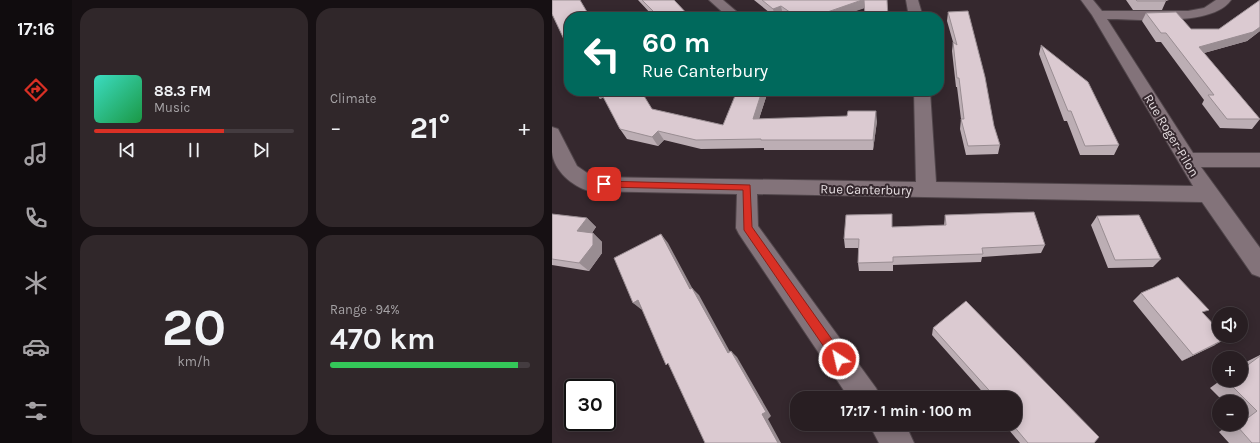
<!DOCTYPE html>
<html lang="en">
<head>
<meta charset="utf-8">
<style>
	:root { --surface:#281e22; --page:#30272a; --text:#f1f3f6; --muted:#a5a2a5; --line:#443c40; --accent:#d93025 }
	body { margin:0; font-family:Karla,sans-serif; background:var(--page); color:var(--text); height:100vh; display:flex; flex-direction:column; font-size:15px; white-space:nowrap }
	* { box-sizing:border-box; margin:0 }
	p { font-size:13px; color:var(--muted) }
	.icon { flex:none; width:22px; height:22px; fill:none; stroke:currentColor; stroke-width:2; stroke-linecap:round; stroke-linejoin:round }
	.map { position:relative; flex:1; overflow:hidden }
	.panel { display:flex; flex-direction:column; gap:8px; padding:8px; background:#161013; width:480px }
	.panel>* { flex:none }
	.banner { position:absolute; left:12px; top:12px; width:380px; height:84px; border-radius:16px; box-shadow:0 2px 10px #0003,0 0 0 1px var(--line); background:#00695c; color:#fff; overflow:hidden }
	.fabs { position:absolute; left:660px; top:307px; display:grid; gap:8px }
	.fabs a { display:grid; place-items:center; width:36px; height:36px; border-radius:50%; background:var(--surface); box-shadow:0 2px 10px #0003,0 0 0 1px var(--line); font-size:20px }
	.speed { position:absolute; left:12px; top:379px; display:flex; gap:8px; font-size:20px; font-weight:700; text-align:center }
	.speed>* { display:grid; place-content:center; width:52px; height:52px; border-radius:50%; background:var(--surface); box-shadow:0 2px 10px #0003,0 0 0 1px var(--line); line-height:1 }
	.speed .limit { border:2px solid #111; border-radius:6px; background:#fff; color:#111 }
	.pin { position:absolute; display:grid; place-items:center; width:34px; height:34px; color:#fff; margin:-17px; border-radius:8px; box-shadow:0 2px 6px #0006 }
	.me { position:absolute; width:44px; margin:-22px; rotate:325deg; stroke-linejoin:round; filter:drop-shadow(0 0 3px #0008) }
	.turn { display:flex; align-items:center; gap:14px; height:84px; padding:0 12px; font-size:18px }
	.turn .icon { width:52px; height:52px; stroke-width:2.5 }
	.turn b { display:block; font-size:28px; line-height:34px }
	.big { font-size:30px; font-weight:700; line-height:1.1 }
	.panel .widget { flex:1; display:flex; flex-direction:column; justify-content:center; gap:6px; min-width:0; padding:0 14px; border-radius:16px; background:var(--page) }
	.panel .dial { align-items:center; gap:0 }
	.dial b { font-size:52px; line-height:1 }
	.song { display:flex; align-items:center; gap:12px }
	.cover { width:48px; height:48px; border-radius:6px; background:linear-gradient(135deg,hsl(170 70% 55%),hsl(140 70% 35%)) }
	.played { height:4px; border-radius:2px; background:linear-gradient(90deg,var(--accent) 65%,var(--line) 65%) }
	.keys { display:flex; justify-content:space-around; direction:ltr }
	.heat { display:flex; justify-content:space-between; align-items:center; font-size:22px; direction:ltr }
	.charge { height:6px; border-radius:3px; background:linear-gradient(90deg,#34c759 94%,var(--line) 0) }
	.panel .tiles { flex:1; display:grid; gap:8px; grid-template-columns:repeat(2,1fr) }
	.trip { position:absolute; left:238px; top:391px; width:232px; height:40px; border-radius:16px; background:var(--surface); box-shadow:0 2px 10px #0003,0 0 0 1px var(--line); font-weight:700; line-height:40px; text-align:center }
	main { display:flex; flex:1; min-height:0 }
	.dock { display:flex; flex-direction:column; width:72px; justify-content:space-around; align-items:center; background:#100c0e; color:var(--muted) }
	.dock .icon { width:28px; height:28px }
	.dock .on { color:var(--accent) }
	.dock b { font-size:18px; color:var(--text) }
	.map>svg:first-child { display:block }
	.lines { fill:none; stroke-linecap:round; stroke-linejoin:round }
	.minor-casing { stroke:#51464b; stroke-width:2 }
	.minor { fill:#83737a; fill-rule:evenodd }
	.wall { fill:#bcaeb4 }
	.shaded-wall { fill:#998d92 }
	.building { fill:#dbcad1; stroke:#998d92 }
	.route { fill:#d93025; stroke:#8d1f18 }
	.labels { text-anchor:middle; stroke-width:4; stroke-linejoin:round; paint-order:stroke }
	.street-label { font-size:13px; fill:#e6dee1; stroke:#35282e }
</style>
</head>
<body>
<main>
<nav class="dock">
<b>17:16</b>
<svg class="icon on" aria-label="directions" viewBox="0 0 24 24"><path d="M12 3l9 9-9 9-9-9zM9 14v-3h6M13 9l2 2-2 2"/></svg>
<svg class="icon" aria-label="music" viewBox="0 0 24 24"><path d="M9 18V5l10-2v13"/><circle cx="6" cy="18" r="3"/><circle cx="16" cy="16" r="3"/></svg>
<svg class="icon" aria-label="phone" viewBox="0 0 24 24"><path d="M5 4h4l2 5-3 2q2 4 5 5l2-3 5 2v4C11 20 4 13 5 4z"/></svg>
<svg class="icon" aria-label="climate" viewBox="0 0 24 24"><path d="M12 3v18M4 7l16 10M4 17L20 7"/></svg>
<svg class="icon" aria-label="car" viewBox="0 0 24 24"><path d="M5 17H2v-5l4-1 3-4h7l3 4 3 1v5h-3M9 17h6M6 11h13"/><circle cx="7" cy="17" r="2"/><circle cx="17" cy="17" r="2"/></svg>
<svg class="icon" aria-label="filters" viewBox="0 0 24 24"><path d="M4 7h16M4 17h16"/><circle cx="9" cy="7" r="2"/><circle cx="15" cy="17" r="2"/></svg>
</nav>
<section class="panel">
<div class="tiles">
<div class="widget">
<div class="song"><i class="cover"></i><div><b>88.3 FM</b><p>Music</p></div></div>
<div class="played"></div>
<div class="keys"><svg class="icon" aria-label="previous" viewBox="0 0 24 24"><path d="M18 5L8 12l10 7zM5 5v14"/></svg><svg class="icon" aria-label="pause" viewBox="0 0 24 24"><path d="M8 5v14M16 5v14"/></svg><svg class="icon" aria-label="next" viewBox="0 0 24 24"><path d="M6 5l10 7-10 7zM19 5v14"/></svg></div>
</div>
<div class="widget"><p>Climate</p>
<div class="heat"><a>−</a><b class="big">21°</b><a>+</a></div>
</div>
<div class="widget dial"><b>20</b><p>km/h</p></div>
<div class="widget"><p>Range · 94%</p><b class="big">470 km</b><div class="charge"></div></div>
</div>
</section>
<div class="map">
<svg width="708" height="443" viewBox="0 0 708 443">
	<rect width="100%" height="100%" fill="#35282e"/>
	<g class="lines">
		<defs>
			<path id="minor" d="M157 0H171L191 17H176Z
				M354 0H366L371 17H357Z
				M529 0H541L550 11H636L652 8 664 0H679C661 27 585 19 555 19L641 153H708V167H649L708 248V277L700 274 650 202 205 194 206 226 324 388 329 398H297L187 234 184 228 185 194 37 191C20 186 2 171 0 152 0 144 0 135 0 127L6 129 25 166 41 177 364 182 362 91H378L384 182 641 186 540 15Z
				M317 424H351L357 432 362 443H327Z"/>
		</defs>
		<use href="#minor" class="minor-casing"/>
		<use href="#minor" class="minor"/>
	</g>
	<path class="wall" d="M86 0H122L138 17H101L100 15Z
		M202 0H334L286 17H235L231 15 223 17Z
		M574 0H617L614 1 610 10H581Z
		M708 0V31L695 41 652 53 708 119 700 129 668 128 650 104 652 100 609 42H604L590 21 594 13 639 29H667Z
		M396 12 442 126 448 145 446 154 414 155 408 129 409 119 405 87H404L400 51 401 42 395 21Z
		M489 45 567 145 562 155H528L515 121H512L487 54Z
		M43 91 100 109 171 125 216 91 207 119 325 121 321 150H212V148L149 149 112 140 106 146 75 139 68 129 52 97 48 99Z
		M0 214 35 218 44 227 40 233H41L50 242V253L37 271 0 265Z
		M393 215 493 245 489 253 430 257 429 262 341 265V271H307L306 263V248H293L292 239 340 227 392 226Z
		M545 216 609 259 601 267 556 268 539 225Z
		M589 293 652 314 663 345 630 361 581 301Z
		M381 328 542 443H468L452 424H463V398H436L380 335Z
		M708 355V443H677L667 432 678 424H689V402H672L658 388 669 380H689V366L694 362Z"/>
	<path class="shaded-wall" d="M310 0H312L313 8 286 17H261Z
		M229 6 231 15 223 17 221 9Z
		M708 27V31L695 41 641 56 647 47Z
		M43 91H49L53 97 48 99Z
		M210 91H216L204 128 201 119Z
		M324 111 325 121 321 150V140Z
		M106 131 112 140 106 146 100 137Z
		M35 218 44 227 34 240 25 231Z
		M41 233 50 242V253L37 271 27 263Z
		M109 234 116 243 145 297 138 289Z
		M140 288 147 295 182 359 176 353Z
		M86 300 90 310 81 303Z
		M675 338 663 345 630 361 641 355Z
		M179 351 185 357 219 416 216 419 229 443H226L210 414Z"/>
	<path class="building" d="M0 0H28L38 17H17V50L0 14Z
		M90 0H122L138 17H103L99 12 101 11Z
		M210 0H310L261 17H245L229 6 221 9Z
		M312 0H335L336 17H313Z
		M584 0H613L614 1H585Z
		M708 0V27L701 32 647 47 708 119H675L656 95H662L614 33H609L594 13 624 12 639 29H667Z
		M416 11 433 77 442 126 448 145 416 146 409 119H412L407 78H405L401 42 405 45 396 12Z
		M489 45 536 82 567 145 533 146 519 111H516Z
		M48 91H89L100 109 171 125 185 91H210L201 119 295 116 296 111H324L321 140H209V139L144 140 106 131 100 137 68 129Z
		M482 212 493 245 430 248 431 254 341 257V262L306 263 307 239H292L294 215 340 214V227L394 225 393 215Z
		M0 214 35 218 25 231 41 233V245L27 263 0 259Z
		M587 215 609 259 563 260 545 216Z
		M109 234 138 289 140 288 176 353 179 351 214 412 210 414 226 443H153L116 363 114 365 86 300 81 303 62 258Z
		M626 277 657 310 650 312 667 330V336H672L675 338 641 355 589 293Z
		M414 301 547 437 542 443H476L460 424H463V398H444L381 328Z
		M708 356V443H700L685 426 689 424V423L705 411 674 380H689V370Z"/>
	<path class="route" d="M52 181 198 185 200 227 291 355 293 359 291 363 287 364 283 363 192 230 191 190 52 187 48 184Z"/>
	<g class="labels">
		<g class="street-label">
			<text transform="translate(620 135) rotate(59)" y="5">Rue Roger-Pilon</text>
			<text transform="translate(314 189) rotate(1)" y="5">Rue Canterbury</text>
		</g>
	</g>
</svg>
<div class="fabs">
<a><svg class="icon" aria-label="sound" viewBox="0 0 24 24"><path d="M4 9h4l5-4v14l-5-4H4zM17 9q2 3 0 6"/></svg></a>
<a>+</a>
<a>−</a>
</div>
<div class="speed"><div class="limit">30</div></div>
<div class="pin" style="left:52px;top:184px;background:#d93025"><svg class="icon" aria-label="arrive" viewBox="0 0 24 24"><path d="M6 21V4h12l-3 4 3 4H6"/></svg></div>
<svg class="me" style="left:287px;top:359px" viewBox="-20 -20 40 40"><circle r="17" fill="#d93025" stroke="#fff" stroke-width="3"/><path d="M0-11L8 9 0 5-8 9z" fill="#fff"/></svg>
<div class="trip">17:17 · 1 min · 100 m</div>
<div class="banner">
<div class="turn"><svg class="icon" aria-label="left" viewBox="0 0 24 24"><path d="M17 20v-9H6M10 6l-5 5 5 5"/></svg><div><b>60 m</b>Rue Canterbury</div></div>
</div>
</div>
</main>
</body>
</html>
